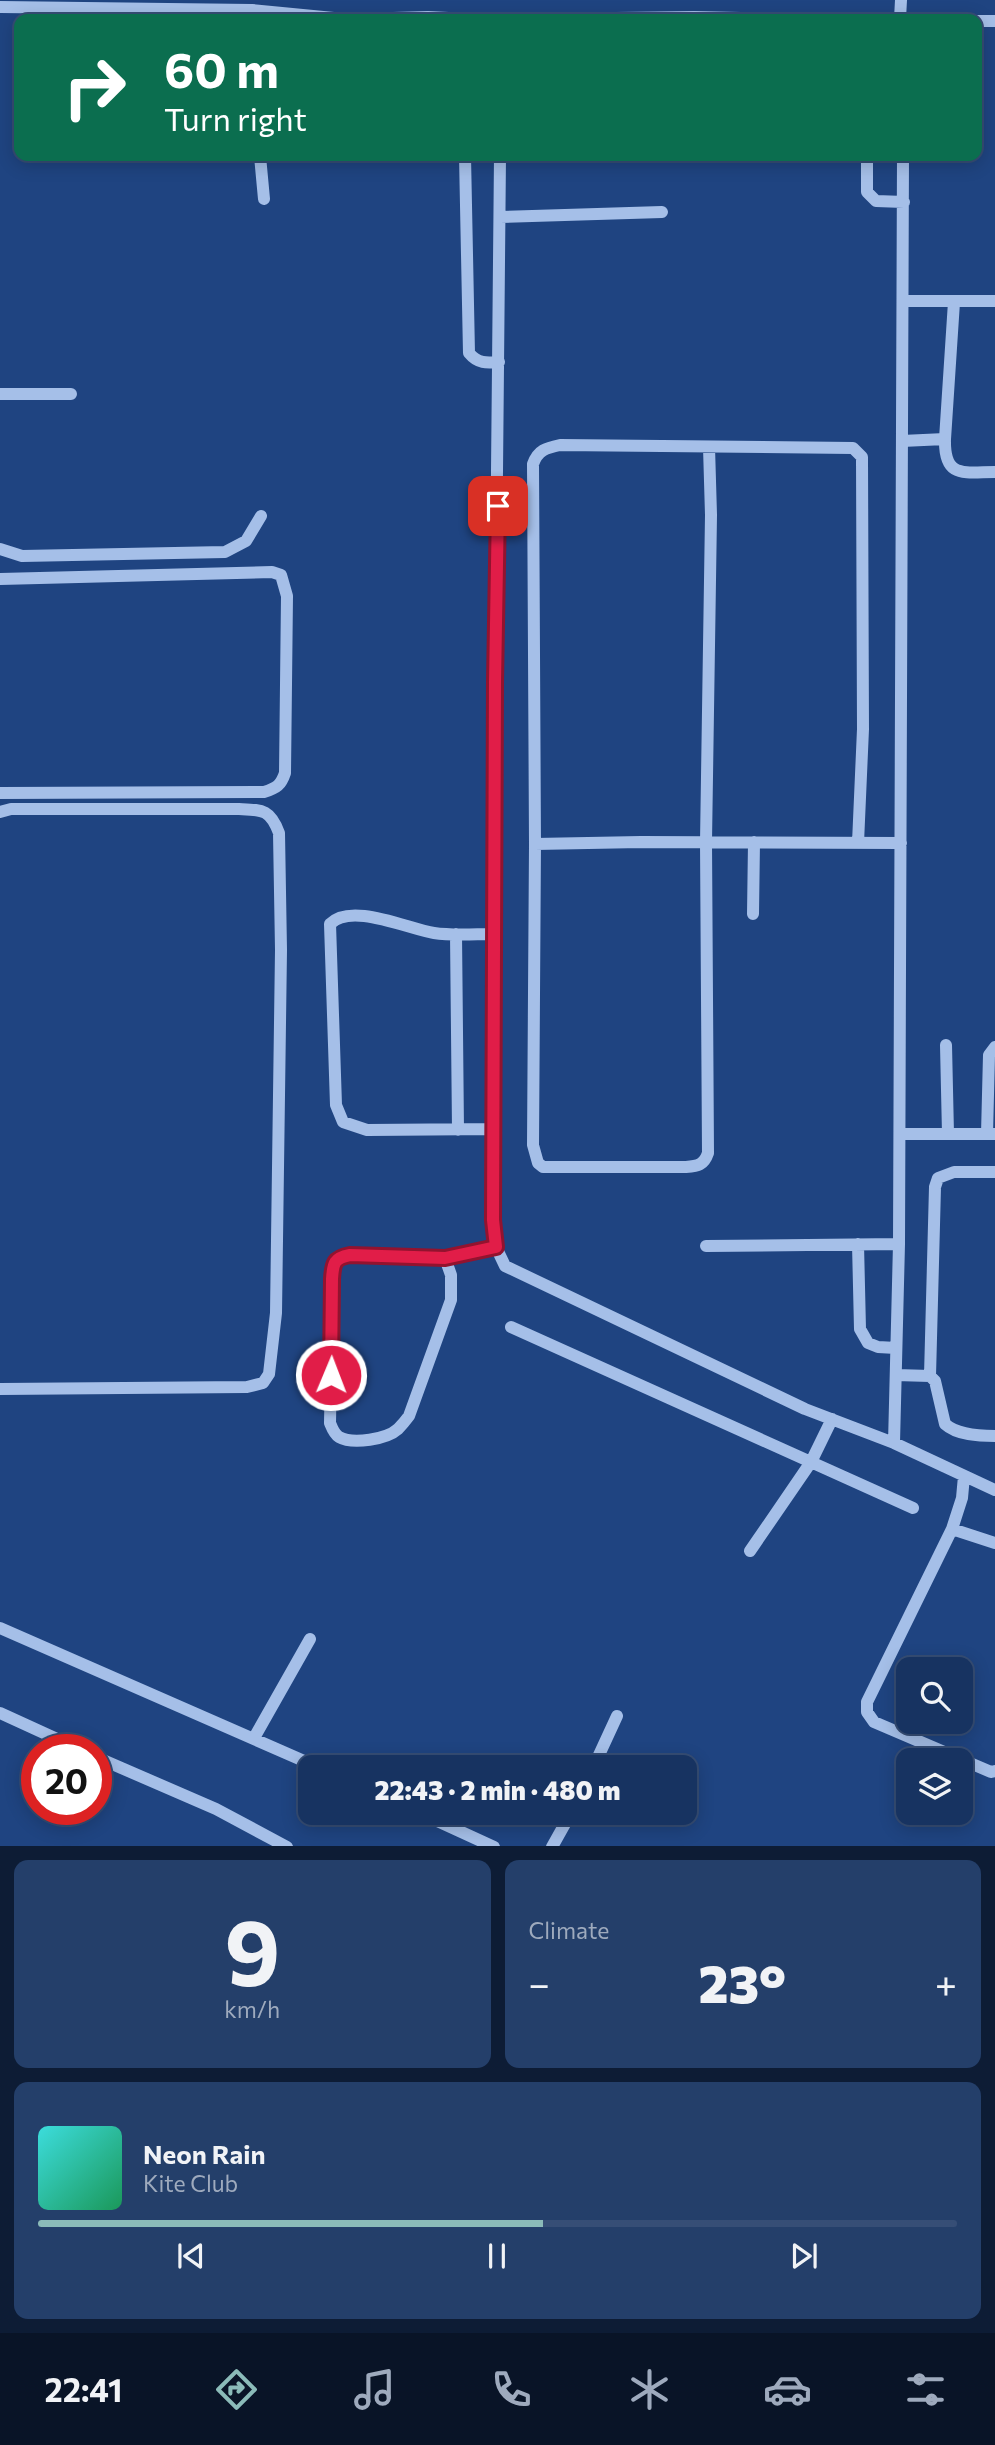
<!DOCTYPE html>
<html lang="en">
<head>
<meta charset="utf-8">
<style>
	:root { --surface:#173361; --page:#243f6a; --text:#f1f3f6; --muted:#9eaabd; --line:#364e76; --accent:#8bbbb9 }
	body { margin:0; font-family:Commissioner,sans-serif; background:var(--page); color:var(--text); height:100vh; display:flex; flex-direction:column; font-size:26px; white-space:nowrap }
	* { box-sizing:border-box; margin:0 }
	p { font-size:23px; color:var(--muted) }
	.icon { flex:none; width:38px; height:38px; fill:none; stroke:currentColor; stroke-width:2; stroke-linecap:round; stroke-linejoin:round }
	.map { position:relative; height:1846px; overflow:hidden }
	.side { display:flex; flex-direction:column; gap:14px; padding:14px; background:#0d1c35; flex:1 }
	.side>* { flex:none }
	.hud { position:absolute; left:14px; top:14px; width:968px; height:147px; border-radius:14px; box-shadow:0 4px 18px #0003,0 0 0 2px var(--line); background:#0b6e4f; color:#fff; overflow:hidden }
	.controls { position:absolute; left:896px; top:1657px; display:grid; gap:14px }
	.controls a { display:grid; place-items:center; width:77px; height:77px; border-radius:14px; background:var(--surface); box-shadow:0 4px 18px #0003,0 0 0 2px var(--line); font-size:35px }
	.speed { position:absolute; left:21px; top:1734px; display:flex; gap:14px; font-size:35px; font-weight:700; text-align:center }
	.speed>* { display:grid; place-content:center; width:91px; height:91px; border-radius:50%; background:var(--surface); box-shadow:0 4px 18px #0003,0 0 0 2px var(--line); line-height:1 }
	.speed .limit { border:10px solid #d22; background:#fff; color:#111 }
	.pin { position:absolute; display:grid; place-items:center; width:60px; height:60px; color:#fff; margin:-30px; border-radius:14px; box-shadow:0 4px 10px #0006 }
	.me { position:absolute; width:77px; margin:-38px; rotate:1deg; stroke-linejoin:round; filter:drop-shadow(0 0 5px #0008) }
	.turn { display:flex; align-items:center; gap:24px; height:147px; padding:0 35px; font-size:32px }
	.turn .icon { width:91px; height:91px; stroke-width:2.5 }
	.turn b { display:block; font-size:49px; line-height:60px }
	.big { font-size:52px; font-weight:800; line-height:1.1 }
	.side .widget { flex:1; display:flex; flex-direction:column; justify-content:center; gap:10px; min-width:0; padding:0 24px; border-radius:14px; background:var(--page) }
	.side .dial { align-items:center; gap:0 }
	.dial b { font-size:91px; line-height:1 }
	.song { display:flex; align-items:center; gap:21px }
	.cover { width:84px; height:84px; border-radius:10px; background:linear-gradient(135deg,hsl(180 70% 55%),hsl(150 70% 35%)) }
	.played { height:7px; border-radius:4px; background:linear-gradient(90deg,var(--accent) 55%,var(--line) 55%) }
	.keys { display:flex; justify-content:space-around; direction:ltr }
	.heat { display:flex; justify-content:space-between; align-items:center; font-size:38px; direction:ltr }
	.side .tiles { flex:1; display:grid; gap:14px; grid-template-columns:1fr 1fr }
	.widget:last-child { grid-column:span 2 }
	.trip { position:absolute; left:298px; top:1755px; width:399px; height:70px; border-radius:14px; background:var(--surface); box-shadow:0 4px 18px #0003,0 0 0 2px var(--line); font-weight:800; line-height:70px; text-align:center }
	.tab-bar { display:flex; height:112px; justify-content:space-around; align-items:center; background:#091427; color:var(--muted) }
	.tab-bar .icon { width:49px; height:49px }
	.tab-bar .current { color:var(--accent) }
	.tab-bar b { font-size:32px; color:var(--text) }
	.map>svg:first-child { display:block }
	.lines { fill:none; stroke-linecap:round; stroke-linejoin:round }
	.minor { stroke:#a5bfe8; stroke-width:12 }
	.route-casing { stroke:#92132f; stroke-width:18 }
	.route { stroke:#e11d48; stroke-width:12 }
</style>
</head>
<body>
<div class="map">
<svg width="995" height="1847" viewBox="0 0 995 1847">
	<rect width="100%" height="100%" fill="#1f4481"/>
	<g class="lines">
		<path class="minor" d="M0 7 252 10 344 19
			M358 19 428 17 469 19
			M538 19 694 17 795 19
			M900 19 901 0
			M976 21H995
			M260 156 264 199
			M465 156 469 353C478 364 487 363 499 362
			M500 156 495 682 493 1221 496 1247 505 1266 805 1409 894 1443 995 1490
			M867 156V192L876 201 904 202
			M500 217 662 212
			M903 301H995
			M0 394H71
			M945 439 954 302
			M902 441 945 439C944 479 964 472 995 472
			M709 447 711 515 706 842 708 1153C704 1165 698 1166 686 1167H543L538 1163 533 1145 535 844 533 464C538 450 546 448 560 445L853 448 862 457 863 729 858 843
			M0 549 22 556 225 552 246 541 261 516
			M0 579 272 572 281 575 287 596 285 773C281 785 277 788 264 792L0 793
			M0 812 11 809H239C262 810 270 809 279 833L281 950 276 1313 269 1374 263 1383 247 1387 0 1389
			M535 844 641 842 901 843
			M753 914 754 842
			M456 934 458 1130
			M946 1045 948 1134
			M494 1129 367 1130 343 1122 336 1105 330 924C351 902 408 929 434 933 453 936 475 934 494 934
			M900 1134H995
			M987 1134 989 1055 995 1047
			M858 1244 860 1329 868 1343 878 1347 896 1348
			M706 1246 899 1244
			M445 1258 451 1275V1300L409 1416C406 1420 402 1425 398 1429 387 1439 353 1445 339 1437 334 1434 332 1428 330 1423L333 1263 339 1257 350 1255 445 1258 496 1247
			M511 1327 913 1508
			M896 1375 930 1376 935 1381 945 1424C957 1435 979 1436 995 1436
			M930 1376 935 1187 938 1178 954 1172H995
			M894 1443 899 1244 903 156
			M952 1529 962 1498 964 1476
			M995 1543 952 1529 867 1702V1712L874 1722 991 1772 995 1771
			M750 1551 811 1462 832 1419
			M0 1628 320 1768
			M0 1713 81 1750
			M254 1738 310 1639
			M96 1757 216 1809 287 1847
			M593 1768 617 1716
			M420 1813 494 1847
			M552 1847 571 1813"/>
	</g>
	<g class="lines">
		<defs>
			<path id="route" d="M331 1375 332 1279C333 1263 334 1258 350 1255L445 1258 496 1247 493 1220 495 682 498 506"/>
		</defs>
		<use href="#route" class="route-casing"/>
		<use href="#route" class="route"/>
	</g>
</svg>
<div class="controls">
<a><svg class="icon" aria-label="search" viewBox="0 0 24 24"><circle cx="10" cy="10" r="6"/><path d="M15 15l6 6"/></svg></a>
<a><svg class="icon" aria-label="layers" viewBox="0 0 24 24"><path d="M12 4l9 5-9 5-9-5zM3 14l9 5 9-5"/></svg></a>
</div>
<div class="speed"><div class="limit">20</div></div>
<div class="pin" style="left:498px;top:506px;background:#d93025"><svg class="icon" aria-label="arrive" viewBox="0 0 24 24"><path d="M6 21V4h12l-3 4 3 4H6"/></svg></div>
<svg class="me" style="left:331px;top:1375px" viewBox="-20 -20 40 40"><circle r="17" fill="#e11d48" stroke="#fff" stroke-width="3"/><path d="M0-11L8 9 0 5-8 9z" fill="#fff"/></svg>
<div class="trip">22:43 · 2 min · 480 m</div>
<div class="hud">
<div class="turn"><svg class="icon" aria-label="right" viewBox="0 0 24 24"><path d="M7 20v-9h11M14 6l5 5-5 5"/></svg><div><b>60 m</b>Turn right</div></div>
</div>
</div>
<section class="side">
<div class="tiles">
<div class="widget dial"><b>9</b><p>km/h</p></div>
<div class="widget"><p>Climate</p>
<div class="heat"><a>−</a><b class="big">23°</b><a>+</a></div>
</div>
<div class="widget">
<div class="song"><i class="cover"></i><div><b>Neon Rain</b><p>Kite Club</p></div></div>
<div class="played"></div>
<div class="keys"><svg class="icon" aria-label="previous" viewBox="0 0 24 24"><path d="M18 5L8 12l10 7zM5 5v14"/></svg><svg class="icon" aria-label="pause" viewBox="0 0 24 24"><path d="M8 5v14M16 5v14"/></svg><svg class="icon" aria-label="next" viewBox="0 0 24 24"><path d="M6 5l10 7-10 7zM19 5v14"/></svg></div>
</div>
</div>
</section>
<nav class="tab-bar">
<b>22:41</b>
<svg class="icon current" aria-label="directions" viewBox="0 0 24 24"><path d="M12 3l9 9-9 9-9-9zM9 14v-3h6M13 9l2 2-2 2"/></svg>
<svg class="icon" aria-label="music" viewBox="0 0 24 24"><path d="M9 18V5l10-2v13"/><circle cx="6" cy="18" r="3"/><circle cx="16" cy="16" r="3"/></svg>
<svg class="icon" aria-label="phone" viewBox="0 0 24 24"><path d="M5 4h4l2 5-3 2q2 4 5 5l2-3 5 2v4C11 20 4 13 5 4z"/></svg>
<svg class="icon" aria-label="climate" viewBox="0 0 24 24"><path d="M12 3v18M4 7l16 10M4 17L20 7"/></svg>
<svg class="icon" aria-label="car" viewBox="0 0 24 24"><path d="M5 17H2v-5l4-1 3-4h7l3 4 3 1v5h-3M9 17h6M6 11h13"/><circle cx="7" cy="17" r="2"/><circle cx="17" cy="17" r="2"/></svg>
<svg class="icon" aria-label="filters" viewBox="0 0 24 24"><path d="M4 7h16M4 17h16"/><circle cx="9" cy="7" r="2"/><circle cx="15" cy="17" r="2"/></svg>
</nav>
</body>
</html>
